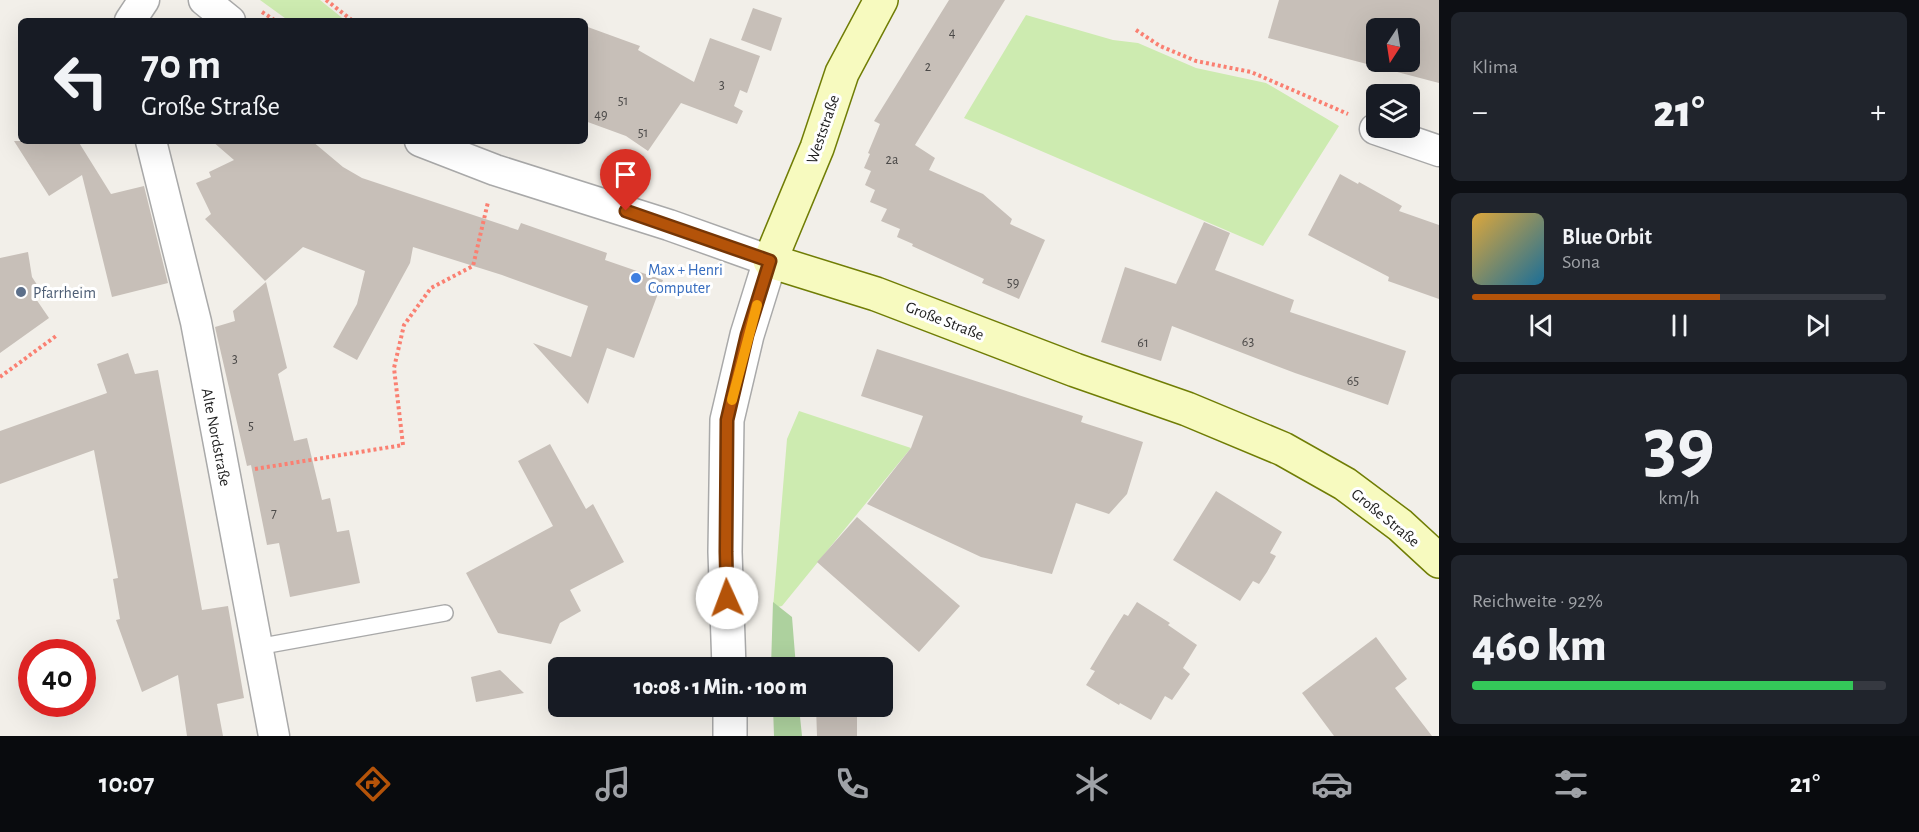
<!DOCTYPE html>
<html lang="de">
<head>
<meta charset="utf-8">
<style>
	:root { --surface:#171b24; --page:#20242c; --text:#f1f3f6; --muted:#9ea1a6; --line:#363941; --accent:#b45309 }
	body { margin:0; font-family:"Alegreya Sans",sans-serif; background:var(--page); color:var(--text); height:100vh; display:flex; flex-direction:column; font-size:22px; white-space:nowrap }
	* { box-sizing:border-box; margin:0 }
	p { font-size:20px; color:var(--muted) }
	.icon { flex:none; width:33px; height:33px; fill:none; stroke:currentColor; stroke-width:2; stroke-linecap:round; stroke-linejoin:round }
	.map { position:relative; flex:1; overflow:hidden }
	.side { display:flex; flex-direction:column; gap:12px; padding:12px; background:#0d0f14; width:480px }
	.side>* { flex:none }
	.hud { position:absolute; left:18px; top:18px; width:570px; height:126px; border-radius:9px; box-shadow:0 6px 24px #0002; background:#171b24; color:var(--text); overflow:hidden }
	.needle { width:39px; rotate:192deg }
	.tools { position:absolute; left:1366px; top:18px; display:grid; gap:12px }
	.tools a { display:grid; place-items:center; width:54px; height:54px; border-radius:9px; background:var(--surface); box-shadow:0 6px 24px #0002; font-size:30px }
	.speed { position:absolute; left:18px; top:639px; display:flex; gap:12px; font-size:30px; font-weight:700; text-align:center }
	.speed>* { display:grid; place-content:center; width:78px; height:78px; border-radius:50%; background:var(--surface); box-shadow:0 6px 24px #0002; line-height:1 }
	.speed .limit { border:9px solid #d22; background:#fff; color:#111 }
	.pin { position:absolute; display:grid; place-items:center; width:51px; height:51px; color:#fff; margin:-62px -26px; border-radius:50% 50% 50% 0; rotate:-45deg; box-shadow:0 0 6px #0007 }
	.pin .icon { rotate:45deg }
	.me { position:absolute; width:66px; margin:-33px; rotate:358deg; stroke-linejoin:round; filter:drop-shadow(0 0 4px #0008) }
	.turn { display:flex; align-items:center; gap:21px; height:126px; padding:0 24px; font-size:27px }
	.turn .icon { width:78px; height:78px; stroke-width:2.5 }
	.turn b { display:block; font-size:42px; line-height:51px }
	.big { font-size:45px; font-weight:800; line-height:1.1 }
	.side .widget { flex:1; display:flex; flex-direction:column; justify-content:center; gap:9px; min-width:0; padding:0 21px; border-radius:9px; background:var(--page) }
	.side .dial { align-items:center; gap:0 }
	.dial b { font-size:78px; line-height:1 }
	.song { display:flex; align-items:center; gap:18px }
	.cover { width:72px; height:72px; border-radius:9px; background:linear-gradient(135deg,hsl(40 70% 55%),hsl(200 70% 35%)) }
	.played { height:6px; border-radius:3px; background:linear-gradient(90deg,var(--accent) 60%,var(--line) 60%) }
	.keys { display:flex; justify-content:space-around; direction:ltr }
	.heat { display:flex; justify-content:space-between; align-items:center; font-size:33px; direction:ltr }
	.charge { height:9px; border-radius:4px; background:linear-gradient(90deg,#34c759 92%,var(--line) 0) }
	.trip { position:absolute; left:548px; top:657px; width:345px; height:60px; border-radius:9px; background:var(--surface); box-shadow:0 6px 24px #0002; font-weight:800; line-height:60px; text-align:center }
	.tabs { display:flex; height:96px; justify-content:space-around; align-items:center; background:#090b0e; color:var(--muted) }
	.tabs .icon { width:42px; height:42px }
	.tabs .current { color:var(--accent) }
	.tabs b { font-size:27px; color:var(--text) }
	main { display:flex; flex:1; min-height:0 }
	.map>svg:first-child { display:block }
	.grass { fill:#cdebb0 }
	.forest { fill:#add19e }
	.building { fill:#c7bfb8; fill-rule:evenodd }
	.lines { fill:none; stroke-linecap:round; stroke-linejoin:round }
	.service-casing { stroke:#a9a9a9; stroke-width:18 }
	.minor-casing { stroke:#a9a9a9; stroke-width:33 }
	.tertiary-casing { stroke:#a9a9a9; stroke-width:36 }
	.secondary-casing { stroke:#707d05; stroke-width:36 }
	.path { stroke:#fa8072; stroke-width:4; stroke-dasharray:3 3; stroke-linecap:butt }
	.service { stroke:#fff; stroke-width:15 }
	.minor { stroke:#fff; stroke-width:30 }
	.tertiary { stroke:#fff; stroke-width:33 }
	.secondary { stroke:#f7fabf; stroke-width:33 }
	.route-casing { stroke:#753606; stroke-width:15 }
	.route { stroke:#b45309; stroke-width:10 }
	.slow { stroke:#f59e0b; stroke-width:10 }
	.shop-dot { fill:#3f7fe0; stroke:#fff; stroke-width:2 }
	.service-dot { fill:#5c6f8a; stroke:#fff; stroke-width:2 }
	.labels { text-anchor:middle; stroke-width:6; stroke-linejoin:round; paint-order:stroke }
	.number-label { font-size:14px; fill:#4b4948 }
	.street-label { font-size:16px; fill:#222; stroke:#fff }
	.shop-label { font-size:16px; fill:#366cbe; stroke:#fff; text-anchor:start }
	.service-label { font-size:16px; fill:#4e5e75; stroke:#fff; text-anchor:start }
</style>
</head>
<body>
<main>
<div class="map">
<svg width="1439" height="736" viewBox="0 0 1439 736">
	<rect width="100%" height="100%" fill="#f2efe9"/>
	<path class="grass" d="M260 0H320L346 21H289Z
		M1026 15 1113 40 1138 43 1196 68 1266 83 1339 126 1263 246 964 118Z
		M799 411 911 448 782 606 773 608 787 439Z"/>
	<path class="forest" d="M773 602 792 617 796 667H771Z
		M773 707H799L802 736H774Z"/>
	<path class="building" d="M949 0H1005L915 145 935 158 929 170 983 194 1012 219 1010 224 1045 240 1019 299 982 283 984 279 912 246 913 244 897 237 900 229 881 221 887 209 870 202 875 190 865 185 871 171 864 168 870 154 868 153 880 124 874 121Z
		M1279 0H1439V83L1268 38ZM1377 28H1410V62H1377Z
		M753 8 782 18 771 51 741 40Z
		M585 26 640 46 638 50 694 82 710 38 760 56 747 93 740 90 734 106 743 111 737 124 681 103 648 151 626 136 585 121Z
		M14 141H78L111 194 144 186 168 283 112 297 82 175 49 196Z
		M212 141H312L343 167 362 178 518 230 521 223 544 231 607 253 605 260 663 280 634 358 607 348 588 404 533 343 571 357 588 306 502 275 413 247 410 263 357 360 333 347 357 304 365 271 303 247 265 281 205 219 211 214 196 183 211 177 209 172 234 160Z
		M1340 174 1358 184 1359 182 1402 206 1399 211 1439 225V299L1388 281 1389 277 1308 235Z
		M1204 222 1230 233 1215 270 1294 300 1290 312 1406 351 1388 405 1295 373 1172 326 1161 361 1101 342 1125 267 1176 284Z
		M28 252 32 277 43 294 36 299 49 318 0 353V258Z
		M266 282 287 368 278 374 294 441 307 438 322 500 330 498 337 532 349 530 360 583 290 597 279 543 267 545 251 465 247 466 215 327 235 321 233 311Z
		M877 349 1083 416 1081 422 1143 442 1127 494 1109 514 1076 503 1052 574 981 557 867 504 911 448 923 416 861 396Z
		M128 353 135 374 158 370 202 610 228 606 244 698 217 704 223 736H187L178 675 142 692 116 620 120 619 113 579 118 578 94 450 0 484V431L107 393 97 364Z
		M550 444 586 509 593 504 624 562 570 590 581 611 560 623 551 644 498 633 466 573 553 526 518 461Z
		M1216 491 1282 532 1270 553 1276 556 1267 572 1259 584 1253 581 1240 601 1173 560Z
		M857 517 960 606 919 652 817 562Z
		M1137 602 1170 623 1168 625 1197 645 1183 668 1190 674 1172 700 1165 696 1151 720 1120 703 1119 705 1086 685 1095 671 1090 669 1110 636 1124 614 1128 616Z
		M1376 637 1407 679 1395 688 1432 736H1334L1302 693Z
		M500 670 524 693 476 702 471 677Z
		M816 706H857V736H817Z"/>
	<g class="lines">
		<defs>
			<path id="service" d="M257 647 445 613"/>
			<path id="minor" d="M204 0 230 21
				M130 21 144 0
				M1375 129 1439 151
				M151 141 196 322 274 736
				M420 141 495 170 669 225 770 261"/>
			<path id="tertiary" d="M729 668 725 552 727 420 747 335 770 261
				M730 706V736"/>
			<path id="secondary" d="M881 0 842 73 817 148 770 261 876 294 1075 370 1187 409 1283 449 1345 484 1400 525 1439 561"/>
		</defs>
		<use href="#service" class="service-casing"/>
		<use href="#minor" class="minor-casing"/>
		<use href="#tertiary" class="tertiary-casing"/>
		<use href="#secondary" class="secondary-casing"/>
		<path class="path" d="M326 0 353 21
			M262 12 276 21
			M1136 30 1160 46 1196 61 1251 72 1348 114
			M0 377 56 336
			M255 469 403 445 394 368 404 325 431 288 473 266 488 202"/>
		<use href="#service" class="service"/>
		<use href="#minor" class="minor"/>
		<use href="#tertiary" class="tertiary"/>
		<use href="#secondary" class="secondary"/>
	</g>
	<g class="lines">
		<defs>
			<path id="route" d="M626 211 770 261 747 335 727 420 726 552 727 598"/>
		</defs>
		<use href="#route" class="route-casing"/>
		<use href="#route" class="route"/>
		<path class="slow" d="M732 400 757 305"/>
	</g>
	<circle class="shop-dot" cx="636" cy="278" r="6"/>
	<circle class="service-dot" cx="21" cy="292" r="6"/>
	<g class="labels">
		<g class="number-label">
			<text x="952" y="37">4</text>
			<text x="928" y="71">2</text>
			<text x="722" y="89">3</text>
			<text x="623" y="105">51</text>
			<text x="601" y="119">49</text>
			<text x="643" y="137">51</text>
			<text x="892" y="164">2a</text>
			<text x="1013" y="287">59</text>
			<text x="1248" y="346">63</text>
			<text x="1143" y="347">61</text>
			<text x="235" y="363">3</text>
			<text x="1353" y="385">65</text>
			<text x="251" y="430">5</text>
			<text x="274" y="517">7</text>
		</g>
		<g class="street-label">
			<text transform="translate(822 129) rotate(-71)" y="6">Weststraße</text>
			<text transform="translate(945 320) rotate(21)" y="6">Große Straße</text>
			<text transform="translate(217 437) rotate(79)" y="6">Alte Nordstraße</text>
			<text transform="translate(1386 517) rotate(39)" y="6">Große Straße</text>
		</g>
		<g class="shop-label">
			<text x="648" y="275">Max + Henri<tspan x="648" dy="18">Computer</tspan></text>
		</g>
		<g class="service-label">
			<text x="33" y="298">Pfarrheim</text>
		</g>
	</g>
</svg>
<div class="tools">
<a><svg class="needle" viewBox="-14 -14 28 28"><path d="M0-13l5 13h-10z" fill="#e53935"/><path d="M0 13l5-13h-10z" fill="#9ea1a6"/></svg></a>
<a><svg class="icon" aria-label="layers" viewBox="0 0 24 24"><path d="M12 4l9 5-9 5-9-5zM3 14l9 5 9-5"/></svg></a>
</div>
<div class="speed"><div class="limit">40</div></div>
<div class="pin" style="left:626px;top:211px;background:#d93025"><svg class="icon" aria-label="arrive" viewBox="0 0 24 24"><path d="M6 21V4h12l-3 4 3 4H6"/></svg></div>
<svg class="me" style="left:727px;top:598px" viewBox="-20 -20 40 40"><circle r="19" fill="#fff"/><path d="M0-13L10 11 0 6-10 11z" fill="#b45309"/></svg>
<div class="trip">10:08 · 1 Min. · 100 m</div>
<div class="hud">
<div class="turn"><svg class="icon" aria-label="left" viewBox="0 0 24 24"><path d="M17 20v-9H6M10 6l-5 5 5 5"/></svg><div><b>70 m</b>Große Straße</div></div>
</div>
</div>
<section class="side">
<div class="widget"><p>Klima</p>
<div class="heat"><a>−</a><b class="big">21°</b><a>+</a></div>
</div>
<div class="widget">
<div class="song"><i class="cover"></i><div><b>Blue Orbit</b><p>Sona</p></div></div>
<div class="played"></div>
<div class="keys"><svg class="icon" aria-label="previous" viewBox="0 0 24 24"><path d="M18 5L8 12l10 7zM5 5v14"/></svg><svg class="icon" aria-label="pause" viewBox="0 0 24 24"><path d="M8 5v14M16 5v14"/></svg><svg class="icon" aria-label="next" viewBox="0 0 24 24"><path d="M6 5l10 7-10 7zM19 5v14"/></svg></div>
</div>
<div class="widget dial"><b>39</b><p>km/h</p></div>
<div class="widget"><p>Reichweite · 92%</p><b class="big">460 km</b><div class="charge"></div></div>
</section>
</main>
<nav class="tabs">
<b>10:07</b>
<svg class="icon current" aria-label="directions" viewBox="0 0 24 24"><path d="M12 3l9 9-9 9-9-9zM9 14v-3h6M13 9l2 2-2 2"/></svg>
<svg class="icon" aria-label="music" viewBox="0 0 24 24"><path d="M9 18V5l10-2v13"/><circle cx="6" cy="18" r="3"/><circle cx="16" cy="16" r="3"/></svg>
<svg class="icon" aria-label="phone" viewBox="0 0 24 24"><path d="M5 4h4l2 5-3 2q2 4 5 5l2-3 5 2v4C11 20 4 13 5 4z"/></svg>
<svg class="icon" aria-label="climate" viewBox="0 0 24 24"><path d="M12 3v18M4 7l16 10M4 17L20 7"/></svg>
<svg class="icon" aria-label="car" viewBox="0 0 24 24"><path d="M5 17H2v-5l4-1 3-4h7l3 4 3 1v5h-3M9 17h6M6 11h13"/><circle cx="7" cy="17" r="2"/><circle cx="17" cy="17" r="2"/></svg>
<svg class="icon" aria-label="filters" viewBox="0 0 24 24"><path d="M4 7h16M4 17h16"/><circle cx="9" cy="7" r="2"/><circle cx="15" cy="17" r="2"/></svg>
<b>21°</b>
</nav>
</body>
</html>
